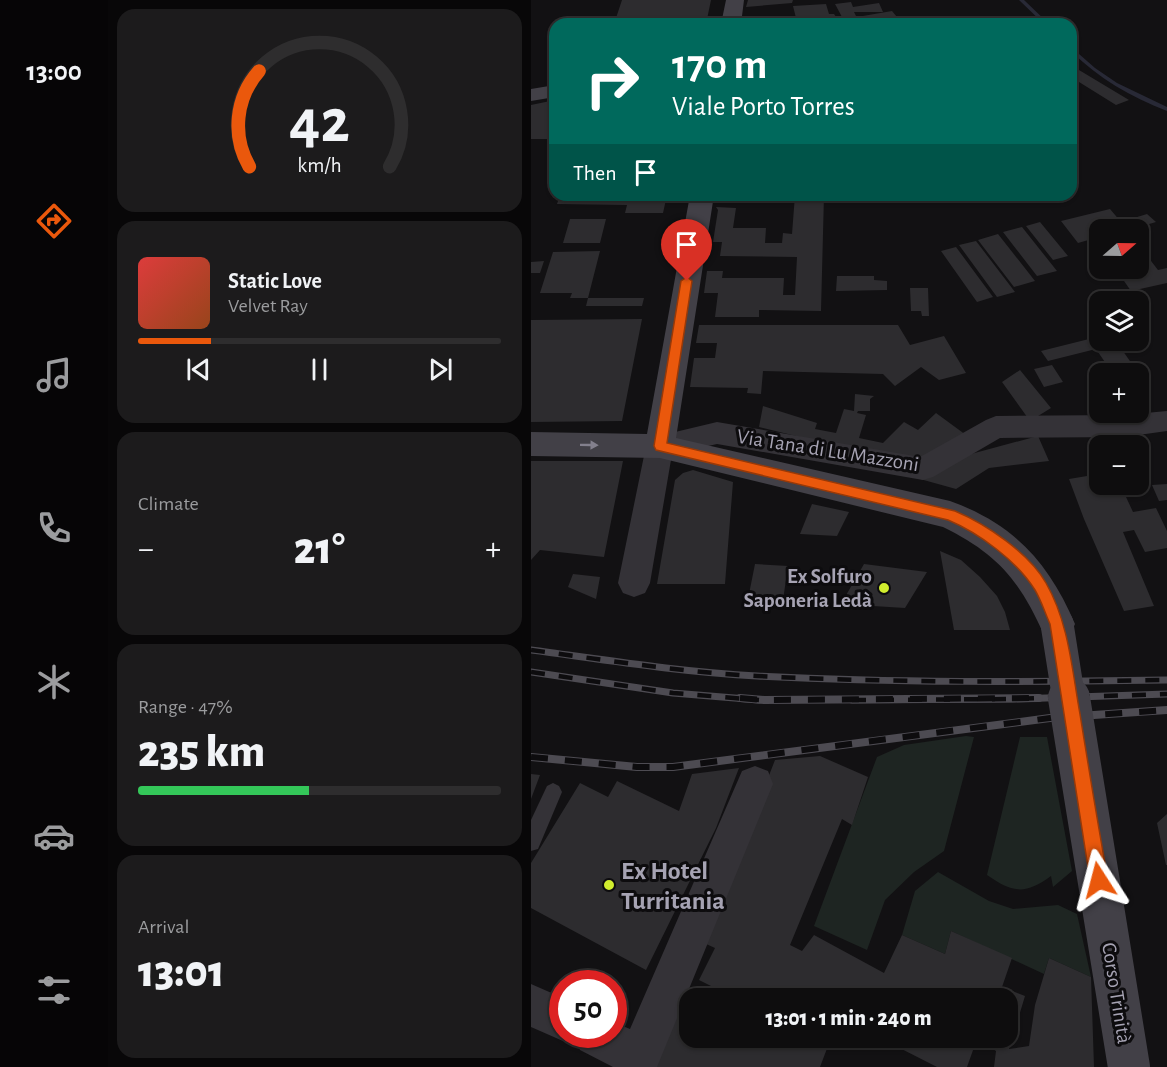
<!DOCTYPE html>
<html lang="en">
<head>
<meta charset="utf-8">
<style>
	:root { --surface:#0e0d0e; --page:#1c1b1c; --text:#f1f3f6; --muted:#9b9c9e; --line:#2e2d2e; --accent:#ea580c }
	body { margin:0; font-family:"Alegreya Sans",sans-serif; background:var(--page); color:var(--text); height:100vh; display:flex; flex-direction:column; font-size:22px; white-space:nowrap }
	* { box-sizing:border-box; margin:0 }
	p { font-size:20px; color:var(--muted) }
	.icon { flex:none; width:33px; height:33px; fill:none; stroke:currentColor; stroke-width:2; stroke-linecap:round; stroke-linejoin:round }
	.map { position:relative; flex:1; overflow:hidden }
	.drawer { display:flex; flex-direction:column; gap:9px; padding:9px; background:#080708; width:423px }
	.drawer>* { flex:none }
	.top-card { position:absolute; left:18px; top:18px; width:528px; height:183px; border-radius:18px; box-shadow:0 2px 4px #0004,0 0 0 2px var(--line); background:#00695c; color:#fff; overflow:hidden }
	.needle { width:39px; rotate:70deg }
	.fabs { position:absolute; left:558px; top:219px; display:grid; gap:12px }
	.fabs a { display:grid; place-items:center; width:60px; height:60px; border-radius:12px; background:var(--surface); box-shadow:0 2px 4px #0004,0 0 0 2px var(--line); font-size:30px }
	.speed { position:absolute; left:18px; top:970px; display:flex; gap:12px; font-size:30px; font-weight:700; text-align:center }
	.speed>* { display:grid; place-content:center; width:78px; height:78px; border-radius:50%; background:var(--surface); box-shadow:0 2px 4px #0004,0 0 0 2px var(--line); line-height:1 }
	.speed .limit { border:9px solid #d22; background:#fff; color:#111 }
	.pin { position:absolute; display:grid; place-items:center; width:51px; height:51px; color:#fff; margin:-62px -26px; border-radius:50% 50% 50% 0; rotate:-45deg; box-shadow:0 0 6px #0007 }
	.pin .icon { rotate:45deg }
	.me { position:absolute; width:66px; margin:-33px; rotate:351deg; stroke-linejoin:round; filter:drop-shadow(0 0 4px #0008) }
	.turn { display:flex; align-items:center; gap:21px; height:126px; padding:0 24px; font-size:27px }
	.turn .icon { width:78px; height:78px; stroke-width:2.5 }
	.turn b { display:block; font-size:42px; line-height:51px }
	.then { display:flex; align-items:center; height:57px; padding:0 24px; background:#0003; gap:12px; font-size:22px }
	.big { font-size:45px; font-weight:800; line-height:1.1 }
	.drawer .card { flex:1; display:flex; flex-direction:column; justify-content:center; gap:9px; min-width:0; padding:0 21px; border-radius:18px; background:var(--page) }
	.drawer .dial { align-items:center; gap:0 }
	.dial svg { height:156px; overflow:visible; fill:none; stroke:var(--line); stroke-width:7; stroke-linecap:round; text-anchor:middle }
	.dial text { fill:var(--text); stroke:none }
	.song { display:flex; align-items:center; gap:18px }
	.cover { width:72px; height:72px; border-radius:9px; background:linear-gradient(135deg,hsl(0 70% 55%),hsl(20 70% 35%)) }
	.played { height:6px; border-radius:3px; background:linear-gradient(90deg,var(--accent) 20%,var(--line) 20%) }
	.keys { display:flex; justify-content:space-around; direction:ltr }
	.heat { display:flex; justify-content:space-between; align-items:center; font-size:33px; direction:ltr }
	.charge { height:9px; border-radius:4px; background:linear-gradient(90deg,#34c759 47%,var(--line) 0) }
	.trip { position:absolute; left:148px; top:988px; width:339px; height:60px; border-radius:18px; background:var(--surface); box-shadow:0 2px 4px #0004,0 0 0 2px var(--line); font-weight:800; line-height:60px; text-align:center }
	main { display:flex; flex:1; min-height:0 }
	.tab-bar { display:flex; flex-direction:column; width:108px; justify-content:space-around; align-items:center; background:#060506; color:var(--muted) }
	.tab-bar .icon { width:42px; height:42px }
	.tab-bar .selected { color:var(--accent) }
	.tab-bar b { font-size:27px; color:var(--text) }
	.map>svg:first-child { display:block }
	.green { fill:#1e2522 }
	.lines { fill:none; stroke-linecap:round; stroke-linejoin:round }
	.stream { fill:#282936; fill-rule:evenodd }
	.building { fill:#2d2c2f }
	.lane { fill:#343237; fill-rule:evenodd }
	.street { fill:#343237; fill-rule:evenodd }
	.secondary { fill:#424047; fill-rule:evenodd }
	.rail-far1-casing { stroke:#4d4b52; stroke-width:7 }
	.rail-casing { stroke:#4d4b52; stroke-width:8 }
	.rail-far1 { stroke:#0d0c0e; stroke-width:4.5; stroke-dasharray:14; stroke-linecap:butt }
	.rail { stroke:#0d0c0e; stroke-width:6; stroke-dasharray:17; stroke-linecap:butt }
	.secondary-bridge-far1 { stroke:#424047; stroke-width:33 }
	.secondary-bridge { stroke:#424047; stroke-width:42 }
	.oneway { fill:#83808d }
	.route { fill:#ea580c; stroke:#983908; stroke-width:1.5 }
	.poi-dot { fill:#d1ed2e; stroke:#0d0c0e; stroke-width:2 }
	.labels { text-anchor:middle; stroke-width:6; stroke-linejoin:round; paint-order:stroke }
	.street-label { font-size:21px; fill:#a6a3b3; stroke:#0d0c0e }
	.poi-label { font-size:21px; font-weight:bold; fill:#a6a3b3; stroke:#0d0c0e; text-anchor:end }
	.near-poi-label { font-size:26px; font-weight:bold; fill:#a6a3b3; stroke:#0d0c0e; text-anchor:start }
</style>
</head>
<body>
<main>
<nav class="tab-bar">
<b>13:00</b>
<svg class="icon selected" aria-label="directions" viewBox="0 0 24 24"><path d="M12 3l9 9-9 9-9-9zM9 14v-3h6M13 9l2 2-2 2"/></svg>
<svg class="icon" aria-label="music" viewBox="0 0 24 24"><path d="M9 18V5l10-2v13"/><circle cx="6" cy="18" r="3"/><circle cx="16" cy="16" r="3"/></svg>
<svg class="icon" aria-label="phone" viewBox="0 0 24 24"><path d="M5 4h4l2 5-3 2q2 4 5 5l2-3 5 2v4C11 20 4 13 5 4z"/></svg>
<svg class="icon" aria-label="climate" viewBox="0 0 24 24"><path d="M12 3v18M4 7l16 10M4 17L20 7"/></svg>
<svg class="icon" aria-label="car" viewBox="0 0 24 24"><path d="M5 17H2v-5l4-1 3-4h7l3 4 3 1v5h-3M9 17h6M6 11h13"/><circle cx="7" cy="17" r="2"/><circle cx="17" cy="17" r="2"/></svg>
<svg class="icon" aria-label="filters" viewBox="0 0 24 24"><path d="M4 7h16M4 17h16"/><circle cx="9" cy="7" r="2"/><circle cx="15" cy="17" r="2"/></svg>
</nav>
<section class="drawer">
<div class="card dial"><svg viewBox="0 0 100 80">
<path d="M14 69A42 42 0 1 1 86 69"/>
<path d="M14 69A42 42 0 0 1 19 20" stroke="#ea580c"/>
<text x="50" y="56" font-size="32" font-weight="700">42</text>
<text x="50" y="72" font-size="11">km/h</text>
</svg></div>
<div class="card">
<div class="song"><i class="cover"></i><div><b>Static Love</b><p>Velvet Ray</p></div></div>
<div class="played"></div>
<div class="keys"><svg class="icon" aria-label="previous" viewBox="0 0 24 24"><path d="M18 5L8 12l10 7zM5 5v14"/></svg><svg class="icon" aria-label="pause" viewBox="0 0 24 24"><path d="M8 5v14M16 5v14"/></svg><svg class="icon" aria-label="next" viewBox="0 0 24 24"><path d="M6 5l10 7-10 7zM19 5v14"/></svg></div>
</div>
<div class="card"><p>Climate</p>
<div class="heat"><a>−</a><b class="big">21°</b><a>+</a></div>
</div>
<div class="card"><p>Range · 47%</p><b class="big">235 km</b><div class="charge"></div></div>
<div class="card"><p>Arrival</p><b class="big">13:01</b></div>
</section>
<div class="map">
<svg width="636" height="1067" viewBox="0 0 636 1067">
	<rect width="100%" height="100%" fill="#121113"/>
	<path class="green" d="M435 736 443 737 413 851 383 872 354 900 336 950 283 926 346 757 373 745Z
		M489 737H516L541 871 522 887 520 876C494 895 482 893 456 875Z
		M407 872 458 901 482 909 527 905 546 914 560 977 518 958 513 974 420 931 414 954 371 935 384 891Z"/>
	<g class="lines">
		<path class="stream" d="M488 0H493L518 24H513Z
			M540 47 564 68 586 83 636 107V111C600 97 567 78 540 51Z"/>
	</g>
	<path class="building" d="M91 0H180L175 24H83Z
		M217 0H262L261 3 215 7Z
		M320 2 322 7 348 3 352 12H323L325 16 311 17 304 4Z
		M295 4 298 14H303L310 24H283L282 17 265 18 262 6Z
		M361 11 366 17 357 18 362 24H331L326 17Z
		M543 67 598 100 585 105 540 77V68Z
		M24 100V142H21L22 139H0V105Z
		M29 195H136L132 213H94L96 205 26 204Z
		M264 195H293L290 311 228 310V317H184L187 293H173L176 271H192L191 278H253L252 295H264L266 257 189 256 191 242H182L187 210 185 207 205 208 202 228H235L234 243H251L252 233 261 234Z
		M579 209 590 222 616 214 625 222 598 230H568V237L547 243 530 221Z
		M39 219H75L69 243H32Z
		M509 222 537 256 522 260 495 226Z
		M491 227 526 271 506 276 472 232Z
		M467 234 504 281 483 287 447 240Z
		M445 241 484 292 466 297 428 245Z
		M425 247 462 297 446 302 410 251Z
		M69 251 57 298H113L111 306H55L57 298H39L41 293H9L22 252Z
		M617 257 627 270 636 268V283L600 291 584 268H608V259Z
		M13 261 9 273H0V262Z
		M306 276H343V280L356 281V290L305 291Z
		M379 288H397L398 316H391L390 311H380Z
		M111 319 91 421 0 422V320Z
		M168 325H367L379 345 413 336 435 373 408 380 390 367 364 386 352 374 232 371 230 394 216 393 217 388 159 387 163 358H184L186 343H165Z
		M558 339 565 349 517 361 510 351Z
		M587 344 608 374 614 382 608 384V374H582L565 349Z
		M521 365 532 382 513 387 503 369Z
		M489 370 520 408 499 421 471 382Z
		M324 394 343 396 339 399V411H327L326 413 335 415 328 438 352 443 373 422 387 430 405 413 435 435 381 464 228 427 232 406 286 423 284 429 305 433 313 409 323 411Z
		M507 436 518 461 458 468 425 489 389 479 440 454Z
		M0 461H92L73 557 9 550 0 560Z
		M162 470 202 482 194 584H126L144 480 152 473Z
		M568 474V484H589L602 512 625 508 636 531V548L614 552 603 530 592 532 623 606 593 611 553 519 538 479Z
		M636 484V500L628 501 621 485Z
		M281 504 318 512 306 536 269 534Z
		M409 551 430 560 449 577 466 596 474 612 479 630H423Z
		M224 564 257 566 251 607 216 604Z
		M333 564 396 572 374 608 310 604Z
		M42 574 69 577 65 599 37 587Z
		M289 756 337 777 321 825 311 819 259 945 271 951 283 935 353 973 371 935 414 954 420 931 481 958 471 987 494 996 478 1049 498 1046 504 1005 518 958 560 977 563 1067H463L465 1051 446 1039 436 1067H406L349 1038H477V999H174L180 986 168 980 184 948 173 943 244 760Z
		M208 768 185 828 115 970 0 908V863L49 783 77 797 86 781 148 811 161 774Z
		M0 774 9 775 0 799Z
		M636 814V865H635L626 823Z
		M145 1014 159 1022V1038H300L289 1067H119Z"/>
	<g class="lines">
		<path class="lane" d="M22 783 28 786 31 792 7 849 0 851V820L16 786Z"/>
		<path class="street" d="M636 411V431L593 437 469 438 402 477 392 480 186 444 141 454 119 583 114 593 103 597 92 593 87 583 115 446 119 438 186 422 389 457 455 420 465 416 593 415Z
			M224 766 237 771 242 784 126 1067H82L49 1050 43 1036 32 1041 0 1027V984L32 998V1035H82V1022L99 1029 211 771Z"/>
		<path class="secondary" d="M195 0H213L210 24H190Z
			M24 85V97L0 101V89Z
			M159 195H183L145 438 419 501C483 524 518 563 544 624L539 635 526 640 513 635C489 581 467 554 412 527L129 458 0 456V432L116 434Z"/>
		<defs>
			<path id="rail-far1" d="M0 650C75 660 150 672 226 676 363 683 499 682 636 680
				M0 672 142 693 228 700
				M321 700 482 699 636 694"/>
			<path id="rail" d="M209 698 233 700 508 698
				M0 757 106 767H142L519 718 636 710"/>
		</defs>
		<use href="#rail-far1" class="rail-far1-casing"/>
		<use href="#rail" class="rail-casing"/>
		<use href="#rail-far1" class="rail-far1"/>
		<use href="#rail" class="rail"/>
		<path class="secondary-bridge-far1" d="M526 624 538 700"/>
		<path class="secondary-bridge" d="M538 698 598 1067"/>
	</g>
	<defs><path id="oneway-solid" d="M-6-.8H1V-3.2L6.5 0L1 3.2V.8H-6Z" transform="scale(1.5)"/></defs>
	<use class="oneway" href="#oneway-solid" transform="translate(58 445) rotate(1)"/>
	<path class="route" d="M156 277 161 281 136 443 424 511C455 524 498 553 515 583 538 623 541 670 549 714 558 770 567 825 577 880L574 887 568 889 562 887 559 880 519 624C514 613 510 600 504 590 486 561 448 533 417 520L125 450 123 446 150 281Z"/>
	<g class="poi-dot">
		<circle cx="353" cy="588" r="6"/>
		<circle cx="78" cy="885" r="6"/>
	</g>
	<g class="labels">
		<g class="street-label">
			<text transform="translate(297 450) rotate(9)" y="7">Via Tana di Lu Mazzoni</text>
			<text transform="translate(586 993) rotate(81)" y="7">Corso Trinità</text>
		</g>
		<g class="poi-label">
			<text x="341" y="583">Ex Solfuro<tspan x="341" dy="24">Saponeria Ledà</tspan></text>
		</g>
		<g class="near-poi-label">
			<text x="90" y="879">Ex Hotel<tspan x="90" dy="30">Turritania</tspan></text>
		</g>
	</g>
</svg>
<div class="fabs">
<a><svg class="needle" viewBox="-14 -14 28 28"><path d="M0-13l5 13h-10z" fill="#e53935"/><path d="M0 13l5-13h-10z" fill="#9b9c9e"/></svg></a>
<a><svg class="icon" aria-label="layers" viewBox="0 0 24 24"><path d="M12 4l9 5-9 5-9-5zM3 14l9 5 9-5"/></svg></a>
<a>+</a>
<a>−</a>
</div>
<div class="speed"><div class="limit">50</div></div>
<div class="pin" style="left:156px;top:281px;background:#d93025"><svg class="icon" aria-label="arrive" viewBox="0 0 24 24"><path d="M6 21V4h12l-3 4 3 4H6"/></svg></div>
<svg class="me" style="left:568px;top:880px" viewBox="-20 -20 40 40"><path d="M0-17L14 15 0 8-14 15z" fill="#ea580c" stroke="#fff" stroke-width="4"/></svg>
<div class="trip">13:01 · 1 min · 240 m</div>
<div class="top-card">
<div class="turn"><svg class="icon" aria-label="right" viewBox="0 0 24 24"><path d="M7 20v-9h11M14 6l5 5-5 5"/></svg><div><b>170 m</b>Viale Porto Torres</div></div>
<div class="then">Then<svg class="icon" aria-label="arrive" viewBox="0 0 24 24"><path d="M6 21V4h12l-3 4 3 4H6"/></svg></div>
</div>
</div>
</main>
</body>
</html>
